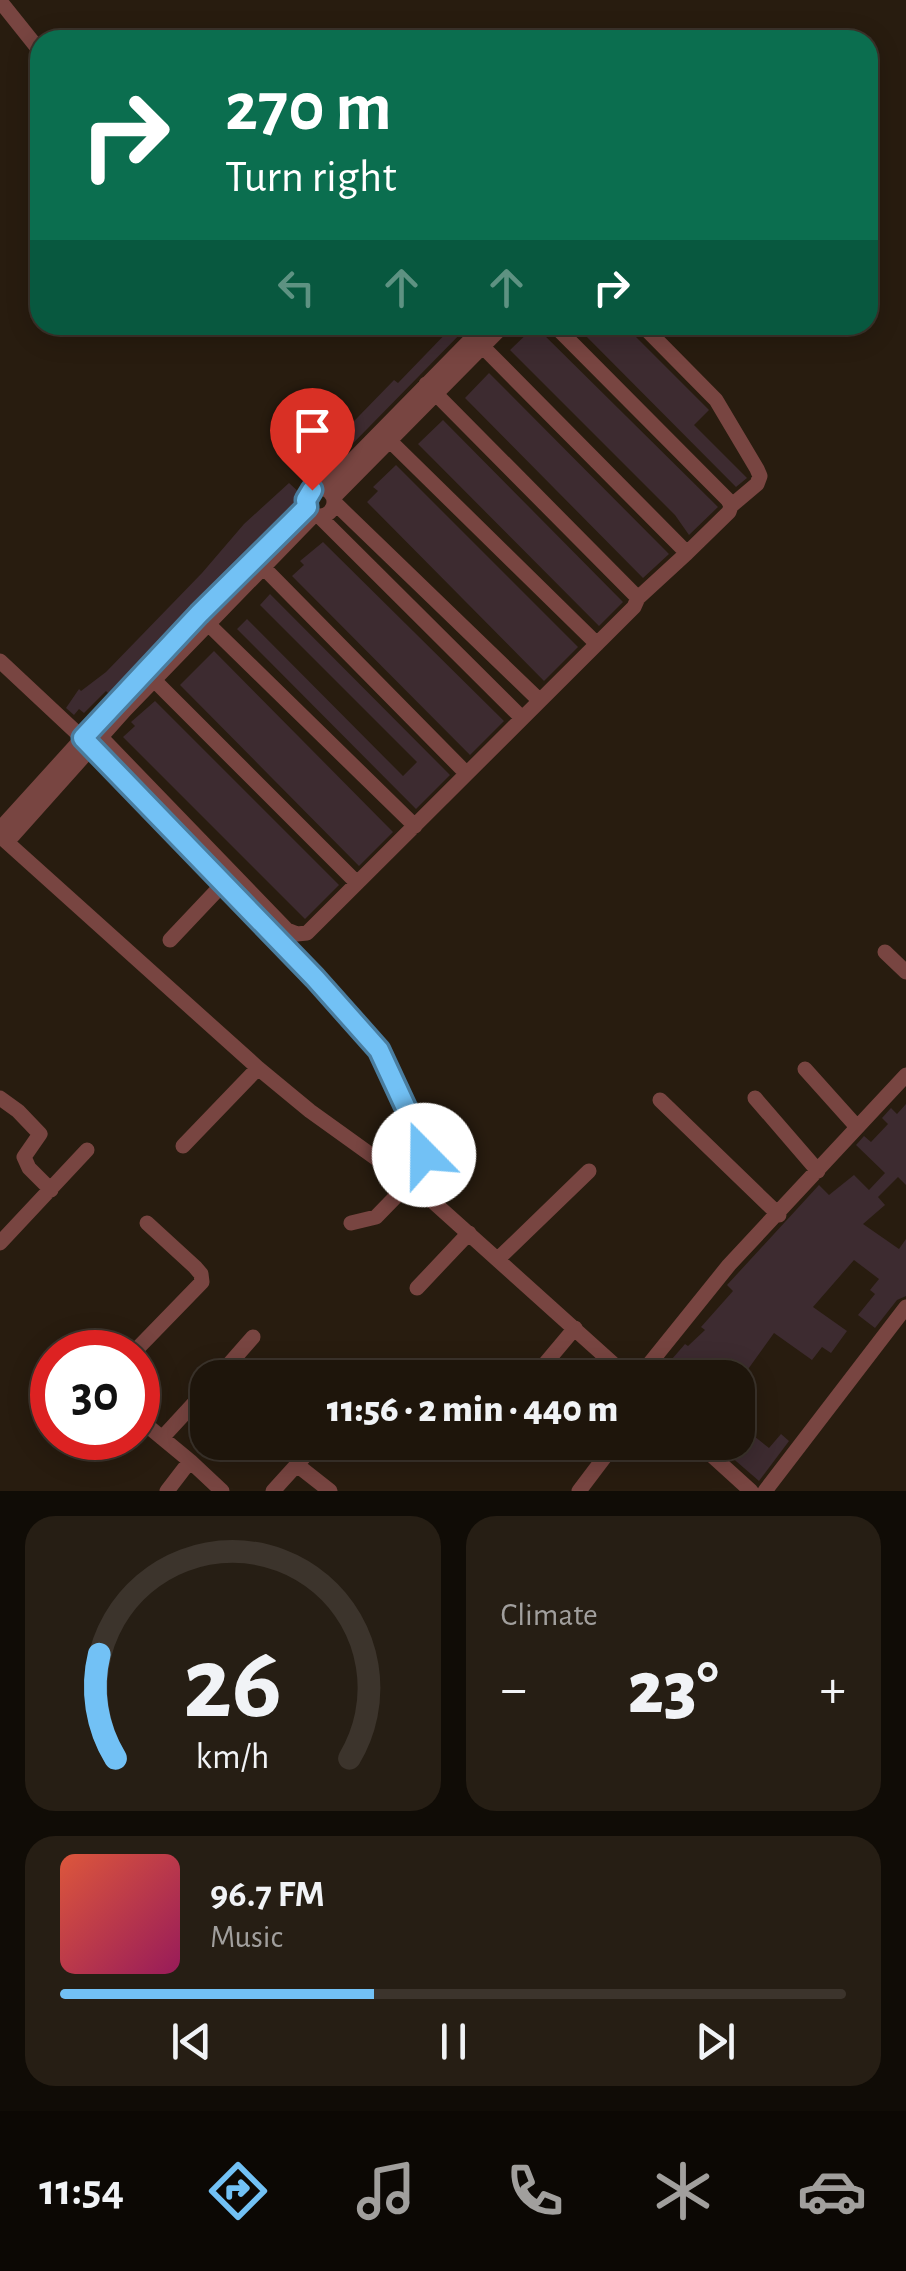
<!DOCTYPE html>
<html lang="en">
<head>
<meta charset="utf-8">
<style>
	:root { --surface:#1e150b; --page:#261e14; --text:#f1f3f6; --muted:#a19f9d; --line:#3c342c; --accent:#72c1f5 }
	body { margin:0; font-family:"Alegreya Sans",sans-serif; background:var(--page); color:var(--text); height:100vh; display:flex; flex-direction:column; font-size:38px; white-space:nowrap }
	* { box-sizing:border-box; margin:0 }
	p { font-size:32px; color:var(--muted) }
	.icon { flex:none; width:55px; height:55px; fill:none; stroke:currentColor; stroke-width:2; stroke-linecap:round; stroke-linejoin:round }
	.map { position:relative; height:1491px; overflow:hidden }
	.details { display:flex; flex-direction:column; gap:25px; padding:25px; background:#100c06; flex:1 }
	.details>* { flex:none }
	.hud { position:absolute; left:30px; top:30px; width:848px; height:305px; border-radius:30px; box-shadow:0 5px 25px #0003,0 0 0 2px var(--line); background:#0b6e4f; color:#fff; overflow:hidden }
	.speed { position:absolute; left:30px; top:1330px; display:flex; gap:20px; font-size:50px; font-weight:700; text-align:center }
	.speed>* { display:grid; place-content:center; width:130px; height:130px; border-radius:50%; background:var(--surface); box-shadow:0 5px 25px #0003,0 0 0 2px var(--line); line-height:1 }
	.speed .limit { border:15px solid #d22; background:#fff; color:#111 }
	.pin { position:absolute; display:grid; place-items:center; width:85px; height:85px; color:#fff; margin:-102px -42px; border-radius:50% 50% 50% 0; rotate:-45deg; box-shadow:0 0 10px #0007 }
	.pin .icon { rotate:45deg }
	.me { position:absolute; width:110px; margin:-55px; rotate:338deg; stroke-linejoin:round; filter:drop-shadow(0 0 8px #0008) }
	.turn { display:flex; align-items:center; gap:35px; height:210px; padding:0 30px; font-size:45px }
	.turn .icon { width:130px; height:130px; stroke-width:2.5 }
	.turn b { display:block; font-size:70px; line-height:85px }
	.lanes { display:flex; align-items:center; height:95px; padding:0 30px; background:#0003; justify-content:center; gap:50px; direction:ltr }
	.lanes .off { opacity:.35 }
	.big { font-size:75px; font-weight:800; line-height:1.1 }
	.details .tile { flex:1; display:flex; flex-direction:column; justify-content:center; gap:15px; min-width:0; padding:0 35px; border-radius:30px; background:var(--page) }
	.details .dial { align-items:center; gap:0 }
	.dial svg { height:260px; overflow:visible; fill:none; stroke:var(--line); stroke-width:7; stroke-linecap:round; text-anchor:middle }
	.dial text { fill:var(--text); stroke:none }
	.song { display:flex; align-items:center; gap:30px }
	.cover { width:120px; height:120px; border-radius:15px; background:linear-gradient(135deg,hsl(10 70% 55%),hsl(330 70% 35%)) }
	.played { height:10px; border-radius:5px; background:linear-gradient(90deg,var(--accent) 40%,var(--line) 40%) }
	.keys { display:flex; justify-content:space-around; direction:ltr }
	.heat { display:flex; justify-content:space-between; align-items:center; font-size:55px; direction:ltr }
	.details .tiles { flex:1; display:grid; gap:25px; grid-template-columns:1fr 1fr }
	.tile:last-child { grid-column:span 2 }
	.trip { position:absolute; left:190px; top:1360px; width:565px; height:100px; border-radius:30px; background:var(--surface); box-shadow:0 5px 25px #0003,0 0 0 2px var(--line); font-weight:800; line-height:100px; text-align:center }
	.dock { display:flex; height:160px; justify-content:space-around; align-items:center; background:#0c0804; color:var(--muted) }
	.dock .icon { width:70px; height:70px }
	.dock .selected { color:var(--accent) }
	.dock b { font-size:45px; color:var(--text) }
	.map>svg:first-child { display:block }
	.building { fill:#3d2b30 }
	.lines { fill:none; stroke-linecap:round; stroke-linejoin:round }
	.minor { stroke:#784541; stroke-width:15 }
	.route-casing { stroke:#4a7d9f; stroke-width:25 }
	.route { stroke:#72c1f5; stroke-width:18 }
</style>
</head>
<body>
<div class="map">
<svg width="906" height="1491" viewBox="0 0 906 1491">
	<rect width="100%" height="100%" fill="#281c0f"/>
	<path class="building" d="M454 325H469L319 478 305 464 318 450 322 454 394 380 398 383Z
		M575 325H624L709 410 694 425 747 478 736 487Z
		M535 326 718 507 689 535 675 515 510 350Z
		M489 373 669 554 643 578 465 398Z
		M443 420 623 602 599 626 418 444Z
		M396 465 578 647 544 681 367 502 378 491 373 487Z
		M289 483 302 495 108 693 106 691 84 713 79 709 74 715 66 708 79 689 81 691 106 672 202 573 244 524Z
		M323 542 504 721 470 755 292 576 304 565 300 561Z
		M270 594 450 775 416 809 237 629 247 619 403 776 417 762 260 605Z
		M214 651 393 832 359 866 180 685Z
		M155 701 339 885 305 919 123 737 135 726 131 722Z
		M906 1104V1185L898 1177 878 1197 885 1205 863 1224 899 1249 906 1239V1296L897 1300 875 1328 858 1315 875 1294 870 1290 879 1279 854 1260 813 1307 847 1331 831 1353 822 1347 812 1360 774 1333 746 1372 752 1378H680L666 1366 685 1344 688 1346 705 1330 701 1327 733 1291 727 1285 819 1185 829 1195 854 1175 869 1190 885 1173 856 1145 864 1136 871 1142 888 1124 882 1118 891 1108 897 1114Z
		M738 1408 755 1425 749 1432 769 1448 781 1434 789 1441 759 1481 714 1442H738Z"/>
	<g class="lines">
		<path class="minor" d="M0 1 40 51
			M554 325 728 500 731 506 729 512 687 553
			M642 325 716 400 757 469 760 476 757 484 731 506
			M426 384 638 598
			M390 441 597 644
			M306 502a14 14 0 1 1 28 0a14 14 0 1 1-28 0Z
			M325 488 485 325
			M334 497 504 325
			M335 503 539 700
			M320 517 521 717
			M264 568 466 773
			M203 619 415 826
			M0 661 93 748 315 978 379 1051 425 1149 424 1155 405 1179
			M155 681 357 883
			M92 728 287 930 297 934 307 933 634 607 638 598 687 553 483 347
			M0 829 116 701 307 507
			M0 836 258 1068 310 1111 420 1190 629 1378
			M7 842 125 710 314 515
			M170 940 222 885
			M885 952 906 972
			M805 1069 857 1127
			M0 1098 18 1111 40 1134 24 1157 29 1168 51 1190
			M755 1098 818 1171
			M660 1100 779 1215
			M183 1146 258 1068
			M420 1190 451 1150
			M351 1223 376 1217 410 1182
			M0 1243 87 1150
			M498 1259 589 1171
			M417 1288 469 1233
			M134 1352 202 1282 201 1274 195 1267 147 1223
			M217 1378 253 1337
			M533 1378 575 1328
			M638 1378 729 1265 906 1075
			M138 1418 190 1461 167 1491
			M162 1438 208 1388
			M697 1442 751 1491
			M190 1461 222 1491
			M297 1465 330 1491
			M273 1491 312 1448
			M579 1491 616 1442
			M765 1491 906 1307"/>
	</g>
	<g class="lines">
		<defs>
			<path id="route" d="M312 490 306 500 307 507 199 614 83 738 315 978 379 1050 425 1149 424 1155"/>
		</defs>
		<use href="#route" class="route-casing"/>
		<use href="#route" class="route"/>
	</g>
</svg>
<div class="speed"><div class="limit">30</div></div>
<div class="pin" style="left:312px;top:490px;background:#d93025"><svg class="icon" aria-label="arrive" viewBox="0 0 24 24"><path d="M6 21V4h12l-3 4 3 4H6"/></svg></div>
<svg class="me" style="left:424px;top:1155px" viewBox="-20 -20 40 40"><circle r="19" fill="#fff"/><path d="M0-13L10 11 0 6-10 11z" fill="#72c1f5"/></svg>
<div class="trip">11:56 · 2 min · 440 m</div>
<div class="hud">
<div class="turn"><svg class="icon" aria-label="right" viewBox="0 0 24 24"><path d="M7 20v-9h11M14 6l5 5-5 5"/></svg><div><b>270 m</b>Turn right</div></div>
<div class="lanes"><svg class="icon off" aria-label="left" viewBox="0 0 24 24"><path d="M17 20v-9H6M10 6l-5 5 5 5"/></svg><svg class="icon off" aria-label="ahead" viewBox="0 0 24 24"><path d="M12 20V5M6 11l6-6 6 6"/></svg><svg class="icon off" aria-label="ahead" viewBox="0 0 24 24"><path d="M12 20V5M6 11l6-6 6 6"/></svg><svg class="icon" aria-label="right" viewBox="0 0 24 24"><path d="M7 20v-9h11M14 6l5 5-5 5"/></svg></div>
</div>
</div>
<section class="details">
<div class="tiles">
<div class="tile dial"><svg viewBox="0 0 100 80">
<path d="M14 69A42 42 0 1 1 86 69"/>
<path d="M14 69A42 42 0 0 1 9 37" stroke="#72c1f5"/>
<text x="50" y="56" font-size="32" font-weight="700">26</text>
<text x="50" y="72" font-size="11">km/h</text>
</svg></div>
<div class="tile"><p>Climate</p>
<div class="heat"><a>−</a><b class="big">23°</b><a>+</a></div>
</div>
<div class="tile">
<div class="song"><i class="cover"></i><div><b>96.7 FM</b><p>Music</p></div></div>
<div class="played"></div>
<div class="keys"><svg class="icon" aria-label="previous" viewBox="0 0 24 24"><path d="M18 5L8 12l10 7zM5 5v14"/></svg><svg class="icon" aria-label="pause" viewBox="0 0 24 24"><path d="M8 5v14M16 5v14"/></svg><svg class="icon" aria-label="next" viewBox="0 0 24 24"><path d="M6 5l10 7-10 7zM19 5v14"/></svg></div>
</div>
</div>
</section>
<nav class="dock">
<b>11:54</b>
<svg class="icon selected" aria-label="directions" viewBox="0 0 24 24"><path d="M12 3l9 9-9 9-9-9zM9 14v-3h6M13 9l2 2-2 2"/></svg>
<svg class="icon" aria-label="music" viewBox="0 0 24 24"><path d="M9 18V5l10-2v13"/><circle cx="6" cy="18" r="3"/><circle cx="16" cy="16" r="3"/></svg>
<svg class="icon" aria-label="phone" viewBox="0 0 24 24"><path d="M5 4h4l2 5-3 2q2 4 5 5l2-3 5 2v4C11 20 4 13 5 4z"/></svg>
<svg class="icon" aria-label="climate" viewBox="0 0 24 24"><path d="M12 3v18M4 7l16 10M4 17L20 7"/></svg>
<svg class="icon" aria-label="car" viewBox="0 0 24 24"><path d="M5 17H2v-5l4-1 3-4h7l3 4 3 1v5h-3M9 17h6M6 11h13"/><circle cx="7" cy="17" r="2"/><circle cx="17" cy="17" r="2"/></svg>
</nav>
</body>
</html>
